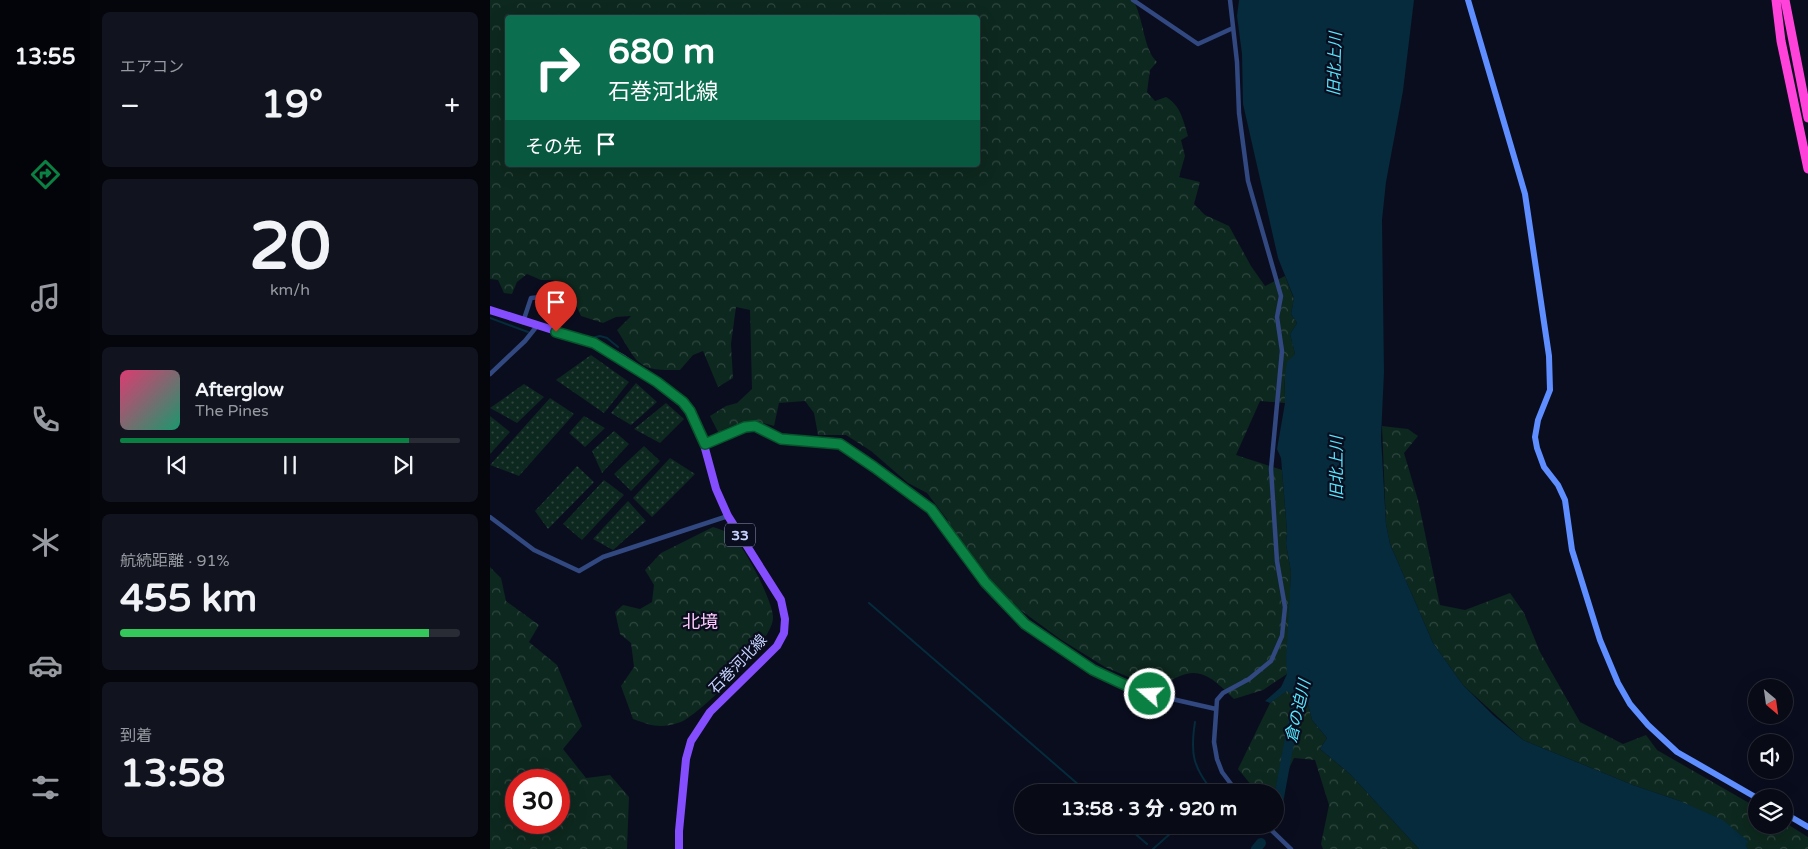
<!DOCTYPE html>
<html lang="ja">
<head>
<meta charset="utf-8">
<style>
	:root { --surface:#080a16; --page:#11131f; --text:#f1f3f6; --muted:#989aa1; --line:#292b35; --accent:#0b8043 }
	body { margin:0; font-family:"Varela Round","Noto Sans JP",sans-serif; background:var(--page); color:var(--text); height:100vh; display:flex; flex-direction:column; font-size:19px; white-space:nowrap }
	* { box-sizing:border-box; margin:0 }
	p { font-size:16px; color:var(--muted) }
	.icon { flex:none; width:28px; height:28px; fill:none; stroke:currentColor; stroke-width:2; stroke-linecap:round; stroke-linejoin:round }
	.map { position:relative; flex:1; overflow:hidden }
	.drawer { display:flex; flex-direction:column; gap:12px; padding:12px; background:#04060c; width:400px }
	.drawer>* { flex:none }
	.banner { position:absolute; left:15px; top:15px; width:475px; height:152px; border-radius:5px; box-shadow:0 5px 20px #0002,0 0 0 1px var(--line); background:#0b6e4f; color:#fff; overflow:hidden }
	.needle { width:32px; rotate:151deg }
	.fabs { position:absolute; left:1258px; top:679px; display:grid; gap:10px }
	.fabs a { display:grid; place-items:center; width:45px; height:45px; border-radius:50%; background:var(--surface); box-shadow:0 5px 20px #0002,0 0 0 1px var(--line); font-size:25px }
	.speed { position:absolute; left:15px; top:769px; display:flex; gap:10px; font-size:25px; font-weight:700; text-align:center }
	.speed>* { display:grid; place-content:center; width:65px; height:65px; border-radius:50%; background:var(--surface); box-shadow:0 5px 20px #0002,0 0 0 1px var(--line); line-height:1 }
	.speed .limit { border:8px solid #d22; background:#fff; color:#111 }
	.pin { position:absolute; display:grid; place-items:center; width:42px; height:42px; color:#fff; margin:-51px -21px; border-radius:50% 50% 50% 0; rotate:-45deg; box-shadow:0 0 5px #0007 }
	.pin .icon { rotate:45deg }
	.me { position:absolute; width:55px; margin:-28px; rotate:289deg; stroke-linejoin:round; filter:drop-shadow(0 0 4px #0008) }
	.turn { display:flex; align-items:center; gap:18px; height:105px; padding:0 20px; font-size:22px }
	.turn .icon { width:65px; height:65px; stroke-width:2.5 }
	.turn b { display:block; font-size:35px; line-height:42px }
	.then { display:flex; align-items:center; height:48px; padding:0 20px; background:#0003; gap:10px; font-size:19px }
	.big { font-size:38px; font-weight:800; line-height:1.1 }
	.drawer .card { flex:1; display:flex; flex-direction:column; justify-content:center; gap:8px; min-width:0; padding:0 18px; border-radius:8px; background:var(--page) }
	.drawer .dial { align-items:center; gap:0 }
	.dial b { font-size:65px; line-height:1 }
	.song { display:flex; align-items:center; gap:15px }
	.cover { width:60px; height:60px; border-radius:8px; background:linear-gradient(135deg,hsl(340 70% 55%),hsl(160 70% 35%)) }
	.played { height:5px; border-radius:2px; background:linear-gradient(90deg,var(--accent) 85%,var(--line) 85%) }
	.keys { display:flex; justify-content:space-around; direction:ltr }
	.heat { display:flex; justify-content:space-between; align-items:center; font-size:28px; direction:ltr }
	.charge { height:8px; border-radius:4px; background:linear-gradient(90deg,#34c759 91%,var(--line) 0) }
	.trip { position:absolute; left:524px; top:784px; width:270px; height:50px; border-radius:25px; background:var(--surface); box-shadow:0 5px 20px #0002,0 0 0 1px var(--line); font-weight:800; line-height:50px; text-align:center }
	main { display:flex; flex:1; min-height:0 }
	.menu { display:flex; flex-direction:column; width:90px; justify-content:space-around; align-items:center; background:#030409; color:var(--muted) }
	.menu .icon { width:35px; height:35px }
	.menu .selected { color:var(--accent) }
	.menu b { font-size:22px; color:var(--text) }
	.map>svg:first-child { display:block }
	.grass { fill:url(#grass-dots) }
	.forest { fill:url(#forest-crowns); fill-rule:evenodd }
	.water { fill:#052b3c }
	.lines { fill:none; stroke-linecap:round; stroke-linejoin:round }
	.stream { stroke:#052b3c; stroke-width:2 }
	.river { stroke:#052b3c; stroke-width:10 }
	.street { stroke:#324880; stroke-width:4.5 }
	.secondary { stroke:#5e8eff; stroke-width:6 }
	.primary { stroke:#844eff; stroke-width:8 }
	.highway { stroke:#ff42da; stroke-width:9 }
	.route-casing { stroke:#07532c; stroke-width:12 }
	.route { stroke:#0b8043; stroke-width:9 }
	.labels { text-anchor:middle; stroke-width:4.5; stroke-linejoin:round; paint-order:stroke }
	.shield { fill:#0a0d1e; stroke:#8e98bc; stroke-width:1 }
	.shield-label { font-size:14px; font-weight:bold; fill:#c7d3ff }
	.street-label { font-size:15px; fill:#c7d3ff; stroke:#0a0d1e }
	.water-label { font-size:16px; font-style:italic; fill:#55e7ff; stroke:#0a0d1e }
	.quarter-label { font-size:18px; fill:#ffc9fd; stroke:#0a0d1e }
</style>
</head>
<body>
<main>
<nav class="menu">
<b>13:55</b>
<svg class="icon selected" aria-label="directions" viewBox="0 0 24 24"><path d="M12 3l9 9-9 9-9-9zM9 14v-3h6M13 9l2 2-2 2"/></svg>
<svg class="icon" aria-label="music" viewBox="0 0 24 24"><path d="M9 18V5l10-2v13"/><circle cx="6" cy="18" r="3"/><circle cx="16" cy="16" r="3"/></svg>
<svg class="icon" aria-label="phone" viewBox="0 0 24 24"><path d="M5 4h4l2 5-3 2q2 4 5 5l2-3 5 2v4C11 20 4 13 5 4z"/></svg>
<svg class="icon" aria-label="climate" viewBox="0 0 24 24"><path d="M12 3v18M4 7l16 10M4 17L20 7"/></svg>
<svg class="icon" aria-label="car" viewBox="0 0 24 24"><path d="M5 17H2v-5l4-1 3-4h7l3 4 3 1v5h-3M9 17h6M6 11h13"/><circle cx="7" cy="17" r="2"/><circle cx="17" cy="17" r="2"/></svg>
<svg class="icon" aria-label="filters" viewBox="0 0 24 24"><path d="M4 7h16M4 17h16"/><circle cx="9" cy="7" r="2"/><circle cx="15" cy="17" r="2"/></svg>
</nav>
<section class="drawer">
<div class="card"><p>エアコン</p>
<div class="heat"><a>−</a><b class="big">19°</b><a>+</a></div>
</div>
<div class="card dial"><b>20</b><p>km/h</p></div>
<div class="card">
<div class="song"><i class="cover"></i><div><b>Afterglow</b><p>The Pines</p></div></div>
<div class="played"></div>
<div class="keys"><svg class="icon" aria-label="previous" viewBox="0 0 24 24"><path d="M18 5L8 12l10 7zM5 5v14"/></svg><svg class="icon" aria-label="pause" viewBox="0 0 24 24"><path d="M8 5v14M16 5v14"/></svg><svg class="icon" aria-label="next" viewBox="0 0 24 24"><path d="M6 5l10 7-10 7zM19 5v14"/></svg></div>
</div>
<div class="card"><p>航続距離 · 91%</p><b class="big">455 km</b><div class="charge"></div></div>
<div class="card"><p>到着</p><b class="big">13:58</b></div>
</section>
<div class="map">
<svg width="1318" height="849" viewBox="0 0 1318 849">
	<defs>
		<pattern id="grass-dots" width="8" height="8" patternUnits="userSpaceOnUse" patternTransform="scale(1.25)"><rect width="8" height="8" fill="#0d281e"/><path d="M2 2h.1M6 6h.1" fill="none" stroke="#2f4640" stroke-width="1.8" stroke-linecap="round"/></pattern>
		<pattern id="forest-crowns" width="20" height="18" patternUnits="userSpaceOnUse" patternTransform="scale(1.25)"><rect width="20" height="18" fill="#0d281e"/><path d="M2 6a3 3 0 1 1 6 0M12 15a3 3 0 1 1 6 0" fill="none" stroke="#2f4640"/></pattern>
	</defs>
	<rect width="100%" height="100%" fill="#0a0d1e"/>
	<path class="grass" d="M101 355 139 382 114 413 66 380Z
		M146 383 167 402 141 425 121 413Z
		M34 384 54 397 27 423 0 408Z
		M60 398 84 414 29 476 0 465Z
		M176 403 194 419 170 443 144 429Z
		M0 416 20 432 0 454Z
		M94 416 115 428 95 447 79 433Z
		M124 431 139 444 112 473 102 451Z
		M154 446 170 461 141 491 124 474Z
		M180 458 205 474 162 517 143 498Z
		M87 466 104 482 58 529 45 511Z
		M114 480 134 495 92 540 73 524Z
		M138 501 156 521 123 550 103 539Z"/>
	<path class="forest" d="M0 0H643C654 18 653 49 667 62L660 70 657 92 665 101 676 97C691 106 693 120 698 136L691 140 695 156 689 177 710 182 704 204 715 215 739 226 761 266 775 286 795 276 804 299 801 314 807 323 800 334 805 354C792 368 795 384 795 403L770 401 746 455 792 470 797 531 796 544 801 572 797 674 773 690 744 699C714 669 704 664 667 689L615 667 570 639 521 603 482 559 456 518 437 493 418 483 381 451 356 435H328L324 413 315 401 289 403 284 426C259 419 251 421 228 432L220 416 236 406 247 403 262 389 260 310 246 307 241 344 243 378 228 387 213 351 203 355 190 370C147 371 149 365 127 330L141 316 126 317 113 323 91 316 83 299 72 298 63 280H51L37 274 27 282 22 294 14 293 8 280 0 279ZM18 18H488V165H18Z
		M892 426 918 429 928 436 914 453 928 500 950 605 975 610 1020 593 1034 613 1050 652 1090 722 1133 744 1156 735 1167 750 1266 807V825H1294V822L1318 837V849H1258L1190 801 1143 785 1033 740 973 685 943 643 900 544 896 524Z
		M223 527C229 529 236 531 241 535 253 543 284 603 283 618 283 641 212 713 191 722 171 729 162 726 143 719L131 686 144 667 141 643 130 634 125 612 133 605 150 609 162 602 164 585 155 570 171 553Z
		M0 567 11 578 16 601 49 625 39 642 67 665 92 726 73 749 96 778 120 775 139 797 137 849H0ZM26 780H69V822H26Z
		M808 681 816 696 822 720 837 738 830 749 860 774 929 849H833L831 844 839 805 825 760 804 758 785 798V792H767L748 769 780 703Z"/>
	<path class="water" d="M749 0H924L913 91 896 182 892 220 894 372 891 437 896 524 900 544 943 643 973 685 1003 715 1033 740 1143 785 1190 801 1233 820 1258 841 1256 846 1258 849H929L860 774 830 749 837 738 822 720 816 696 808 681 802 694 797 691 780 703 775 701 791 687 797 674 796 659 801 572 796 544 797 531 791 458 787 449 795 403V374L797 362 805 354 800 334 807 323 801 314 804 298 788 258 753 104 752 54 747 16Z"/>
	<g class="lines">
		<path class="stream" d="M0 318 38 332
			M74 330 102 338 110 336 117 338 128 347
			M379 603 597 792
			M705 722C700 754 703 767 723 792
			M635 825 657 844
			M752 825 756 830
			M663 849 690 825"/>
		<path class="river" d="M785 819 809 689 815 673
			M766 849 771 843"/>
		<path class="street" d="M643 0 708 44 743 28
			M740 0 747 62 749 113 758 181 791 296 787 317 792 351 781 469 787 561 795 607 792 636 781 661 759 679 733 693 727 700 724 742 727 759 732 772 747 792
			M33 322 41 298 51 297
			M0 374 35 341 47 326
			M215 444 255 427 265 426 291 439 350 444 384 467 441 509 479 562 508 596 535 624 589 662 633 684 660 694 726 709
			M0 517 44 550 89 571 113 557 238 516
			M776 825 801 849"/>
		<path class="secondary" d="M978 0 1035 194 1059 356 1060 390 1048 420 1045 437 1047 448 1054 467 1068 485 1075 500 1082 550 1110 640 1128 683 1140 704 1158 725 1187 752 1267 798
			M1294 813 1318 827"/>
		<path class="primary" d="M0 310 104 343 132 358 193 402 210 430 226 489 238 516 291 600 295 619 294 633 287 646 220 712 201 741 196 759 189 831V849"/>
		<path class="highway" d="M1286 0 1291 41 1318 169
			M1295 0 1318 118"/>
	</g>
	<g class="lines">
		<defs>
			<path id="route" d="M66 332 104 343 167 382 193 402 200 411 215 444 255 427 265 426 291 439 350 444 384 467 441 509 495 582 535 624 603 670 633 684 660 694"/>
		</defs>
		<use href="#route" class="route-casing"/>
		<use href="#route" class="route"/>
	</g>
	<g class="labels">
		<rect class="shield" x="235" y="523.5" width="30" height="23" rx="4"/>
		<g class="shield-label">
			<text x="250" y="540">33</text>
		</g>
		<g class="street-label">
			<text transform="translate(248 664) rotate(-46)" y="5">石巻河北線</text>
		</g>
		<g class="water-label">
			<text transform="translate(844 64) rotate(-88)" y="6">旧北上川</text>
			<text transform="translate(846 468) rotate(-90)" y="6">旧北上川</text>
			<text transform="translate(807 711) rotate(-77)" y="6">倉の迫川</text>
		</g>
		<g class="quarter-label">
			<text x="210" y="628">北境</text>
		</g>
	</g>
</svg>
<div class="fabs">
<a><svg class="needle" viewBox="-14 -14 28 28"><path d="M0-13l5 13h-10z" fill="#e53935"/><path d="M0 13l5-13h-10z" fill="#989aa1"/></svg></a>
<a><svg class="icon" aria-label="sound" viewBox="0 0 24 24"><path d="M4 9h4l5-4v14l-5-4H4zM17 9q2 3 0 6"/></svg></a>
<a><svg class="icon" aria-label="layers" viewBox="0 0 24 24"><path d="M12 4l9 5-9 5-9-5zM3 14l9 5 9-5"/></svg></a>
</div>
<div class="speed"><div class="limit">30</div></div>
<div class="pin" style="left:66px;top:332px;background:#d93025"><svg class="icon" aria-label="arrive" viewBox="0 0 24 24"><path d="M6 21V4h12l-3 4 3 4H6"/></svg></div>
<svg class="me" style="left:660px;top:694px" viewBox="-20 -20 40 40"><circle r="17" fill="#0b8043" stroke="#fff" stroke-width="3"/><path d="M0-11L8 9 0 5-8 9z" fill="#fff"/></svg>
<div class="trip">13:58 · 3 分 · 920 m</div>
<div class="banner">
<div class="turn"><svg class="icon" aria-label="right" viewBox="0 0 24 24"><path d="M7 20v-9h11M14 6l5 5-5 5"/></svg><div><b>680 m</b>石巻河北線</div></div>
<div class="then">その先<svg class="icon" aria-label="arrive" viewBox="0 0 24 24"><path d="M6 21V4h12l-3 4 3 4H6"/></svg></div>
</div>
</div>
</main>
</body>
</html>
